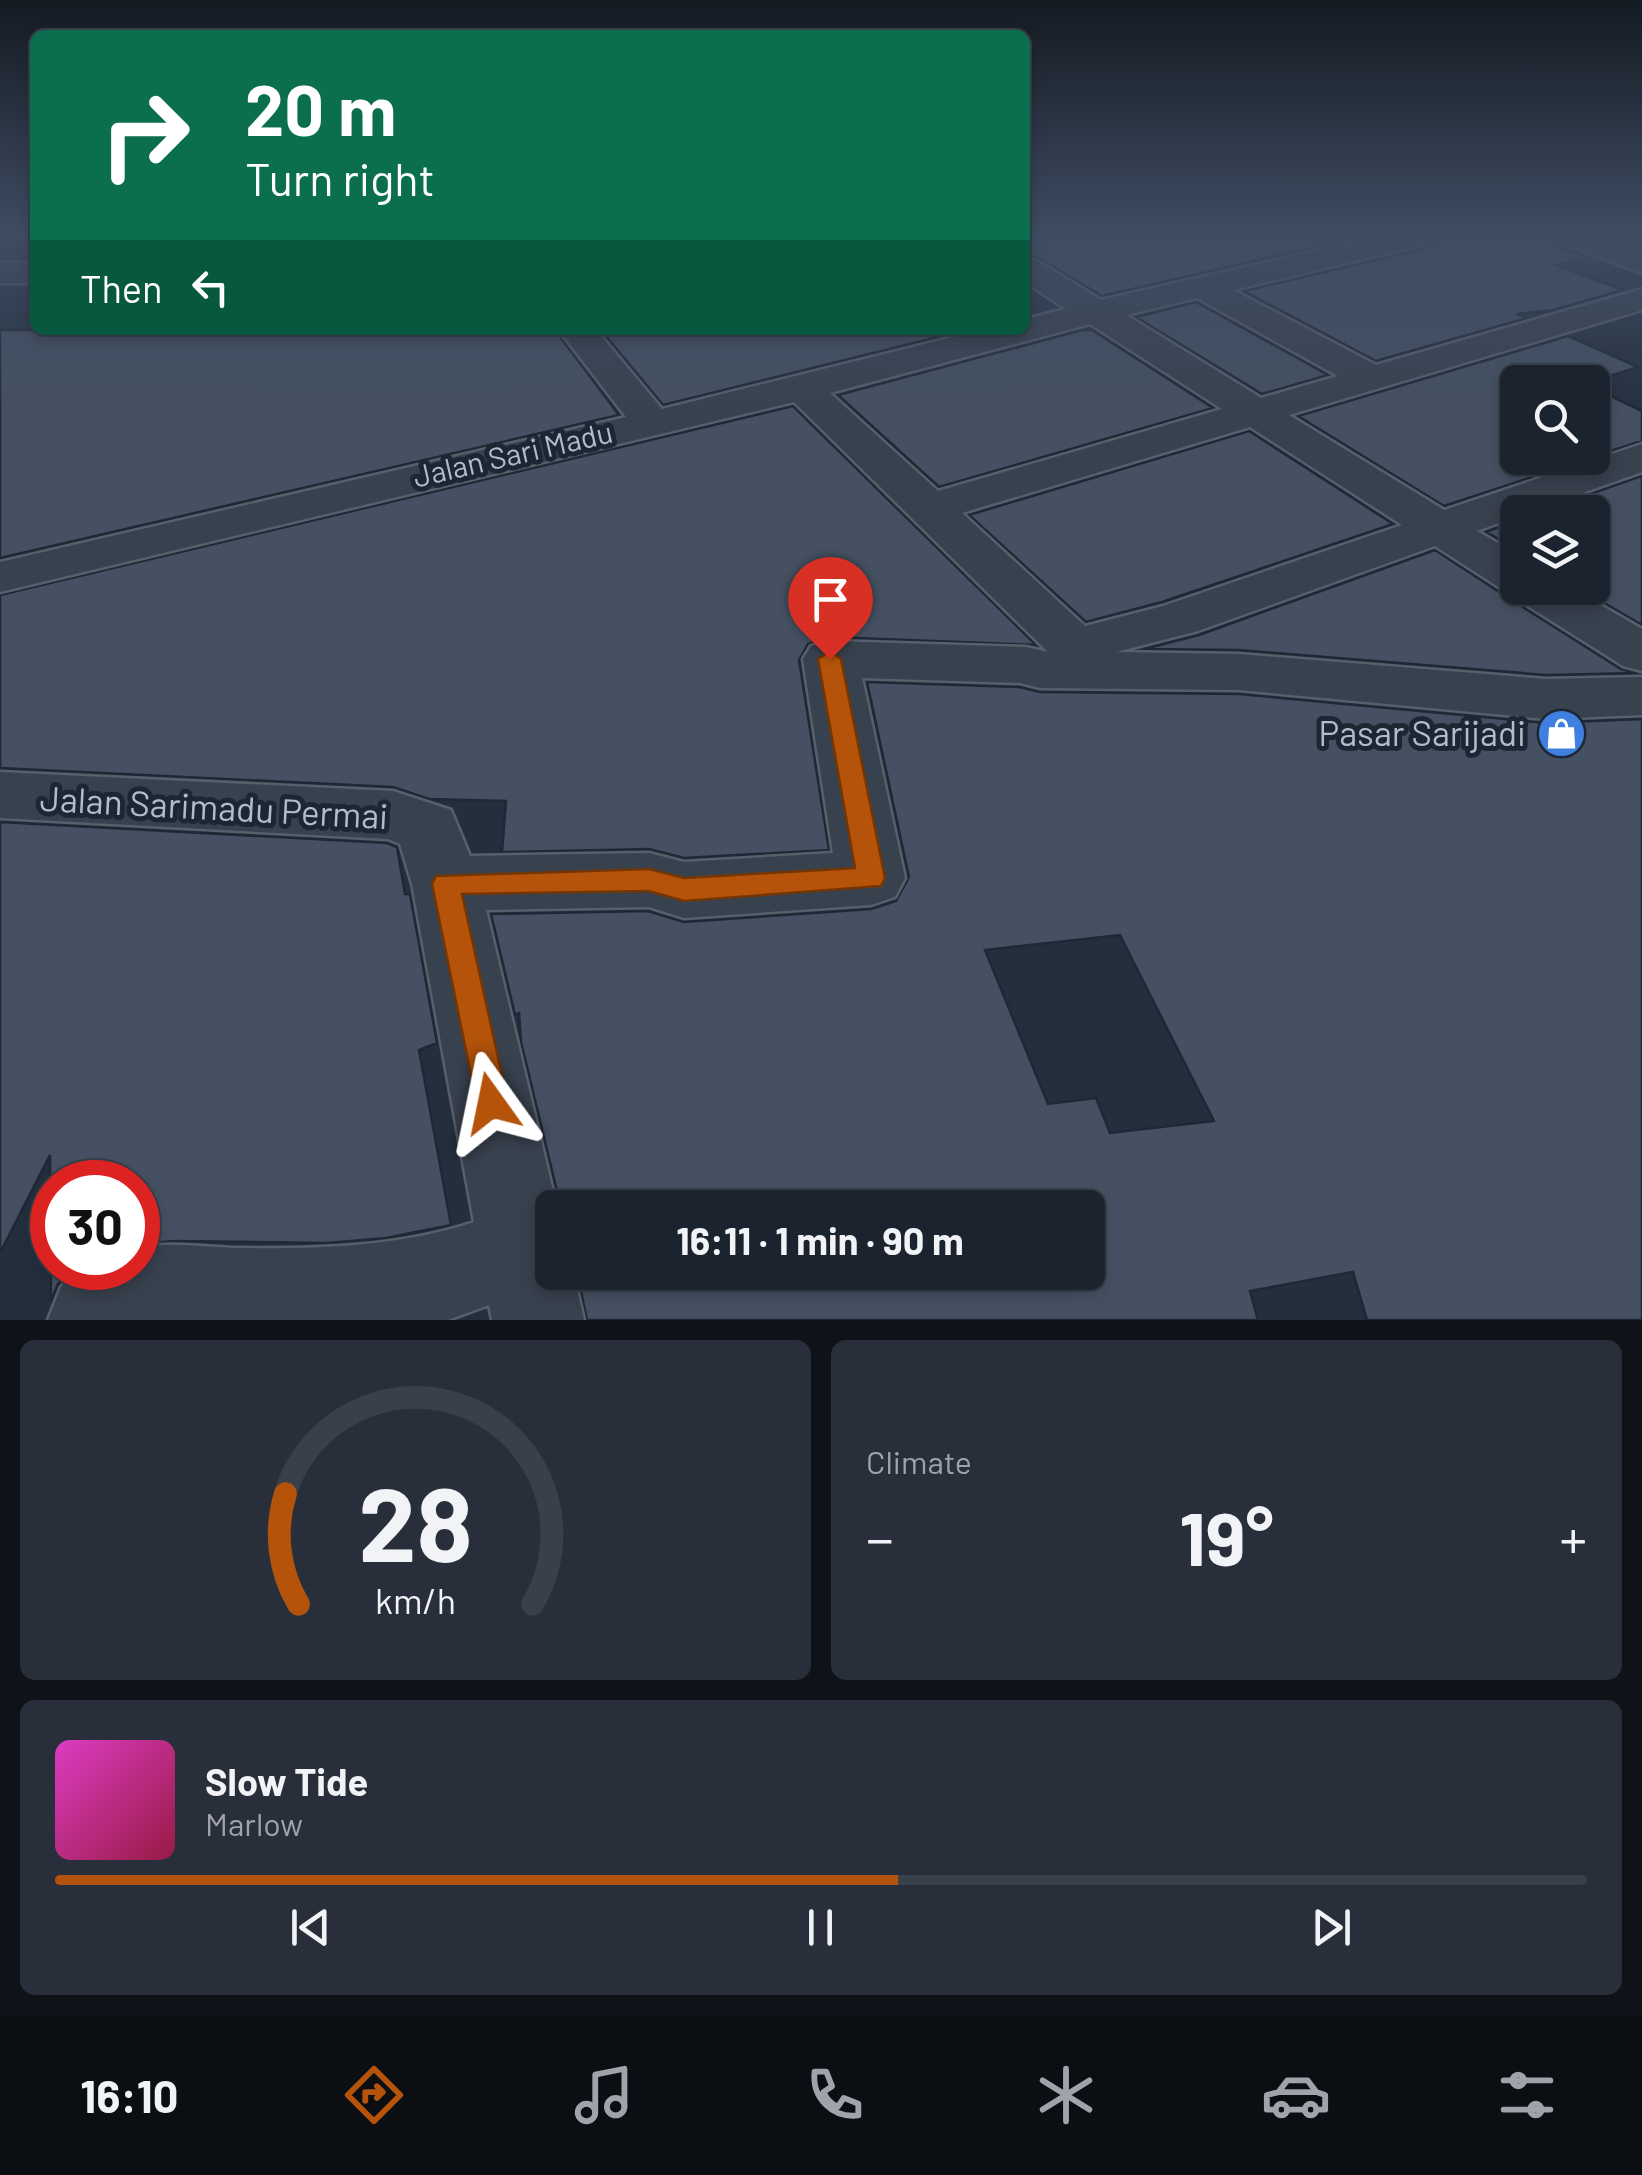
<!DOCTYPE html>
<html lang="en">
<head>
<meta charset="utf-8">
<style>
	:root { --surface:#1b232e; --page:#282f3a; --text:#f1f3f6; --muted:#a0a4aa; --line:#39404a; --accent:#b45309 }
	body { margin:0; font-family:Barlow,sans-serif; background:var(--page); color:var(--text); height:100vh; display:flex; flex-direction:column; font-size:38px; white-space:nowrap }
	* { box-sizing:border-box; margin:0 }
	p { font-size:32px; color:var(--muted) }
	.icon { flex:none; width:55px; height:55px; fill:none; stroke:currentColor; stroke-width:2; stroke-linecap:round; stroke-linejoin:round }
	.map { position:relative; height:1320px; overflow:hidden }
	.panel { display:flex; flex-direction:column; gap:20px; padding:20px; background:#0f1319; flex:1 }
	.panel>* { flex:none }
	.top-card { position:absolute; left:30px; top:30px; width:1000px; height:305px; border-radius:15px; box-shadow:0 5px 15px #0003,0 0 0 2px var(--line); background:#0b6e4f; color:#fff; overflow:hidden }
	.controls { position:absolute; left:1500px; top:365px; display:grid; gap:20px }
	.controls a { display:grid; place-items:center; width:110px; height:110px; border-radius:15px; background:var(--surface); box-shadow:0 5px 15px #0003,0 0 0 2px var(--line); font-size:50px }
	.speed { position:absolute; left:30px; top:1160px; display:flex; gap:20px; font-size:50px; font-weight:700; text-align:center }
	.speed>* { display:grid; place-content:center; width:130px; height:130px; border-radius:50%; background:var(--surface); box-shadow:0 5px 15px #0003,0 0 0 2px var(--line); line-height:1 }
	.speed .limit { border:15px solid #d22; background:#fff; color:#111 }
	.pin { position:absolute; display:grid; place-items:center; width:85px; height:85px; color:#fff; margin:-102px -42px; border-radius:50% 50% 50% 0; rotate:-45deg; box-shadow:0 0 10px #0007 }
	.pin .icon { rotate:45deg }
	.me { position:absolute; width:110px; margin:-55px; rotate:348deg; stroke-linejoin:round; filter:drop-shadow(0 0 8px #0008) }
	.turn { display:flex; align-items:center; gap:35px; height:210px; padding:0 50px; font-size:45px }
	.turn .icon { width:130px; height:130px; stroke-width:2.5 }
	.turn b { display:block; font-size:70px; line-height:85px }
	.then { display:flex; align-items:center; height:95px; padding:0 50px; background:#0003; gap:20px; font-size:38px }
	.big { font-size:75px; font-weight:700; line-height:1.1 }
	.panel .tile { flex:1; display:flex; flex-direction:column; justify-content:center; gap:15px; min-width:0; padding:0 35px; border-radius:15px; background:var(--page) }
	.panel .dial { align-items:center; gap:0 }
	.dial svg { height:260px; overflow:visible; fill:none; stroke:var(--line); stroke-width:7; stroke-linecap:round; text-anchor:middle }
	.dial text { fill:var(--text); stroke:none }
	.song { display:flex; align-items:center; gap:30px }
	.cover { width:120px; height:120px; border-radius:15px; background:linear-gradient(135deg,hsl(310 70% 55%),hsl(340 70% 35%)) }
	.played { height:10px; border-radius:5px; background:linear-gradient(90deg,var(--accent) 55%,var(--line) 55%) }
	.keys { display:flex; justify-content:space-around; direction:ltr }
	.heat { display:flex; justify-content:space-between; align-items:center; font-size:55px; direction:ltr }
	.panel .tiles { flex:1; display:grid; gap:20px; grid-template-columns:1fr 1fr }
	.tile:last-child { grid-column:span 2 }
	.trip { position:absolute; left:535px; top:1190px; width:570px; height:100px; border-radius:15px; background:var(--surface); box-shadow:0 5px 15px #0003,0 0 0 2px var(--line); font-weight:700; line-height:100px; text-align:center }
	.tab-bar { display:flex; height:160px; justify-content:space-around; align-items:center; background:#0b0e12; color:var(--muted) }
	.tab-bar .icon { width:70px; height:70px }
	.tab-bar .current { color:var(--accent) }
	.tab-bar b { font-size:45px; color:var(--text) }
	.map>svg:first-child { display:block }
	.building { fill:#455162; stroke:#1f2835; stroke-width:2.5; fill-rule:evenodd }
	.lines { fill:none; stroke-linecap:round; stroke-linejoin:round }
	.minor-casing { stroke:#565f6c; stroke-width:5 }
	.minor { fill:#38414e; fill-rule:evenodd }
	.route { fill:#b45309; stroke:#753606; stroke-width:2.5 }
	.labels { text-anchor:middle; stroke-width:10; stroke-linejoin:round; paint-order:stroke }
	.far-street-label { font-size:30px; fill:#b4bcc9; stroke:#1d2633 }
	.poi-label { font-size:35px; fill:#b4bcc9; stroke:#1d2633; text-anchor:end }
	.street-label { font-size:35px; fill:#b4bcc9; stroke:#1d2633 }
</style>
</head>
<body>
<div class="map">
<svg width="1642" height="1320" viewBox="0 0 1642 1320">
	<rect width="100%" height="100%" fill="#242f3e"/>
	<path class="building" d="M1025 235H1367L1102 296 1039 258 1025 255Z
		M1444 235H1549L1557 246 1587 257 1556 265 1623 290 1553 310 1516 314 1527 318 1376 361 1244 291 1436 246Z
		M1196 302 1328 375 1262 394 1136 317Z
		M0 330H555L619 415 0 558Z
		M601 330H966L663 405Z
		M1082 330H1092L1213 408 939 487 838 395Z
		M1568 336 1638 367 1591 382H1518V458H1590L1444 506 1298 416Z
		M1592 387 1642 411V441L1592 457Z
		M793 406 1036 645 830 637 808 644 799 660 829 850 684 858 649 849 502 852 506 801 429 799 393 787 0 768V595Z
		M1249 431 1393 524 1162 602 1086 622 969 515Z
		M1642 476V625L1578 588H1592V512H1538Z
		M1518 520V550L1486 532Z
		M1435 550 1498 591 1509 593 1515 602 1621 669 1636 673 1546 675 1239 650 1144 649 1199 635Z
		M867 682 1019 687 1040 692 1239 694 1546 723 1642 719V1320H1367L1353 1272 1250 1291 1258 1320H587L577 1272H1088V1208H561L521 1042 519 1013 515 1015 491 914 648 911 684 922 871 909 896 901 909 877ZM1120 935 1134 963 1214 1121 1110 1133 1096 1098 1048 1104 985 950Z
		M0 822 387 843 397 847 405 894H410L437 1043 419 1050 451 1225 386 1238 327 1243 175 1241 138 1244V1182H52V1268H75L58 1284 51 1301 50 1155 0 1253Z"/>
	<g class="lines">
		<defs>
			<path id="minor" d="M1384 235H1440L1435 242 1233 290 1376 365 1642 289V310L1289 415 1444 510 1642 444V472L1528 512H1518V516L1477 531 1518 555V588H1571L1642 629V671L1623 666 1517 599 1511 590 1500 588 1435 546 1198 631 1116 652 1239 654 1546 679 1642 677V715L1546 719 1239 690 1040 688 1020 683 862 678 905 878 895 897 871 905 684 918 649 907 486 910 557 1208H552V1272H573L584 1320H492L489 1305 448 1320H48L61 1287 80 1268H138V1248C170 1241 204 1247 237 1248 317 1249 398 1247 474 1222L412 884 400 844 388 839 0 818V772L393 791 451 810 470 856 649 853 684 862 833 853 803 659 811 646 830 641 1026 647 1048 652 794 402 0 592V562L626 417 559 330H596L662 409 982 330H1025V319L1066 309 1025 282V258L1037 261 1101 300ZM1197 298 1338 376 1261 398 1126 315ZM1090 324 1222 409 938 491 830 393ZM1250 427 1402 525 1163 606 1085 626 962 513Z
				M1553 235H1597L1642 252V273L1558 242Z
				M0 263H35V283H0Z"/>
		</defs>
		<use href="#minor" class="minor-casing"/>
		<use href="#minor" class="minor"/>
	</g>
	<linearGradient id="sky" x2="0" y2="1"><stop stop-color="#141a22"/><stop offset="0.56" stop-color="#3f4d63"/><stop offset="1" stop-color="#3f4d63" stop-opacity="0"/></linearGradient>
	<rect width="1642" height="420" fill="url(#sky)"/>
	<path class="route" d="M830 651 841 659 885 878 881 886 684 901 649 891 462 894 508 1103 503 1114 491 1119 479 1114 432 884 436 876 649 869 684 878 855 868 818 659Z"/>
	<defs>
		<symbol id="shop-disc" viewBox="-11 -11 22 22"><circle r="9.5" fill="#3f7fe0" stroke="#1d2633"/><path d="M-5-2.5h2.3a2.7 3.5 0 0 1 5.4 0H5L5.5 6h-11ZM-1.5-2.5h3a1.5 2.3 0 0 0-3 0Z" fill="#fff"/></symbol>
	</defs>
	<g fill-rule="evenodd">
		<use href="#shop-disc" x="1534" y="706" width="55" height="55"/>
	</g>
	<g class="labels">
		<g class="far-street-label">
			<text transform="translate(513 455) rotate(-13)" y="10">Jalan Sari Madu</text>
		</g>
		<g class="poi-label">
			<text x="1526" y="746">Pasar Sarijadi</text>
		</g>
		<g class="street-label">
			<text transform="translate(214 808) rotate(3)" y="12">Jalan Sarimadu Permai</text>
		</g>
	</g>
</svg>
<div class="controls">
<a><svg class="icon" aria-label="search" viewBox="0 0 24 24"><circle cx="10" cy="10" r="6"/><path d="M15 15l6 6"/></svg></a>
<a><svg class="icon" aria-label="layers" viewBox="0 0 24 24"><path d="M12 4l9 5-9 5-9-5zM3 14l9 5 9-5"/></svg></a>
</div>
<div class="speed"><div class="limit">30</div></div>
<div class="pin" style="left:830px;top:659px;background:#d93025"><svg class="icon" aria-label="arrive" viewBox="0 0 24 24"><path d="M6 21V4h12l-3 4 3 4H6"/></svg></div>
<svg class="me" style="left:491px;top:1103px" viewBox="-20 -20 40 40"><path d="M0-17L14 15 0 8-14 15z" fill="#b45309" stroke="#fff" stroke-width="4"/></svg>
<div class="trip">16:11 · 1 min · 90 m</div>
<div class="top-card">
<div class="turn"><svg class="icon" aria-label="right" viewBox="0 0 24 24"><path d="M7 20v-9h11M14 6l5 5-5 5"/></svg><div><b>20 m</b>Turn right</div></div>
<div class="then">Then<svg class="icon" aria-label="left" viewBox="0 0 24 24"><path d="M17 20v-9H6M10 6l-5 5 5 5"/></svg></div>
</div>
</div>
<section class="panel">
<div class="tiles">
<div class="tile dial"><svg viewBox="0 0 100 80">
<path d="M14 69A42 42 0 1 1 86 69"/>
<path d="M14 69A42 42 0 0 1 10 35" stroke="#b45309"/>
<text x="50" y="56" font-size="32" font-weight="700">28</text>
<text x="50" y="72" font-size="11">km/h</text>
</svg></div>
<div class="tile"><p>Climate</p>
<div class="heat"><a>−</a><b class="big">19°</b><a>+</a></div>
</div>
<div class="tile">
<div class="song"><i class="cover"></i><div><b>Slow Tide</b><p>Marlow</p></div></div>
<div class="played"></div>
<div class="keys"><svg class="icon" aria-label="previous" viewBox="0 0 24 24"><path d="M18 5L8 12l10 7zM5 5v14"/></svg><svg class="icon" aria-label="pause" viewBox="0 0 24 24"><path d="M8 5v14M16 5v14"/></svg><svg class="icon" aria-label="next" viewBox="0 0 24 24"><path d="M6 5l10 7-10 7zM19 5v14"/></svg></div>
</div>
</div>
</section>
<nav class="tab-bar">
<b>16:10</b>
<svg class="icon current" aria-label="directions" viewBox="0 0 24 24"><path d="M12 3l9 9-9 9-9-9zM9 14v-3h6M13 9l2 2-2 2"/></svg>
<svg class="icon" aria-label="music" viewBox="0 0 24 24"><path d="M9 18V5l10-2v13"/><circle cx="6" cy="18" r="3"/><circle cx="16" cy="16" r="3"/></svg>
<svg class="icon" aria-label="phone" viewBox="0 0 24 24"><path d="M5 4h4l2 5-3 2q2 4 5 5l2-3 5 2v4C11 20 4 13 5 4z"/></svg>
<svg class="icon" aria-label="climate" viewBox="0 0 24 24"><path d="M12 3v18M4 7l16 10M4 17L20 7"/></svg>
<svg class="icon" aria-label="car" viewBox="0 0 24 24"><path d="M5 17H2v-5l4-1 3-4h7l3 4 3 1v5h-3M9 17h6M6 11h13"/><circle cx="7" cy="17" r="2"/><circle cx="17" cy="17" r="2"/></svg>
<svg class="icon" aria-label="filters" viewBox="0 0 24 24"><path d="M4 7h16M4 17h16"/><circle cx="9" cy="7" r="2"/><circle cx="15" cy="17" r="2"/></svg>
</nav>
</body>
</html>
